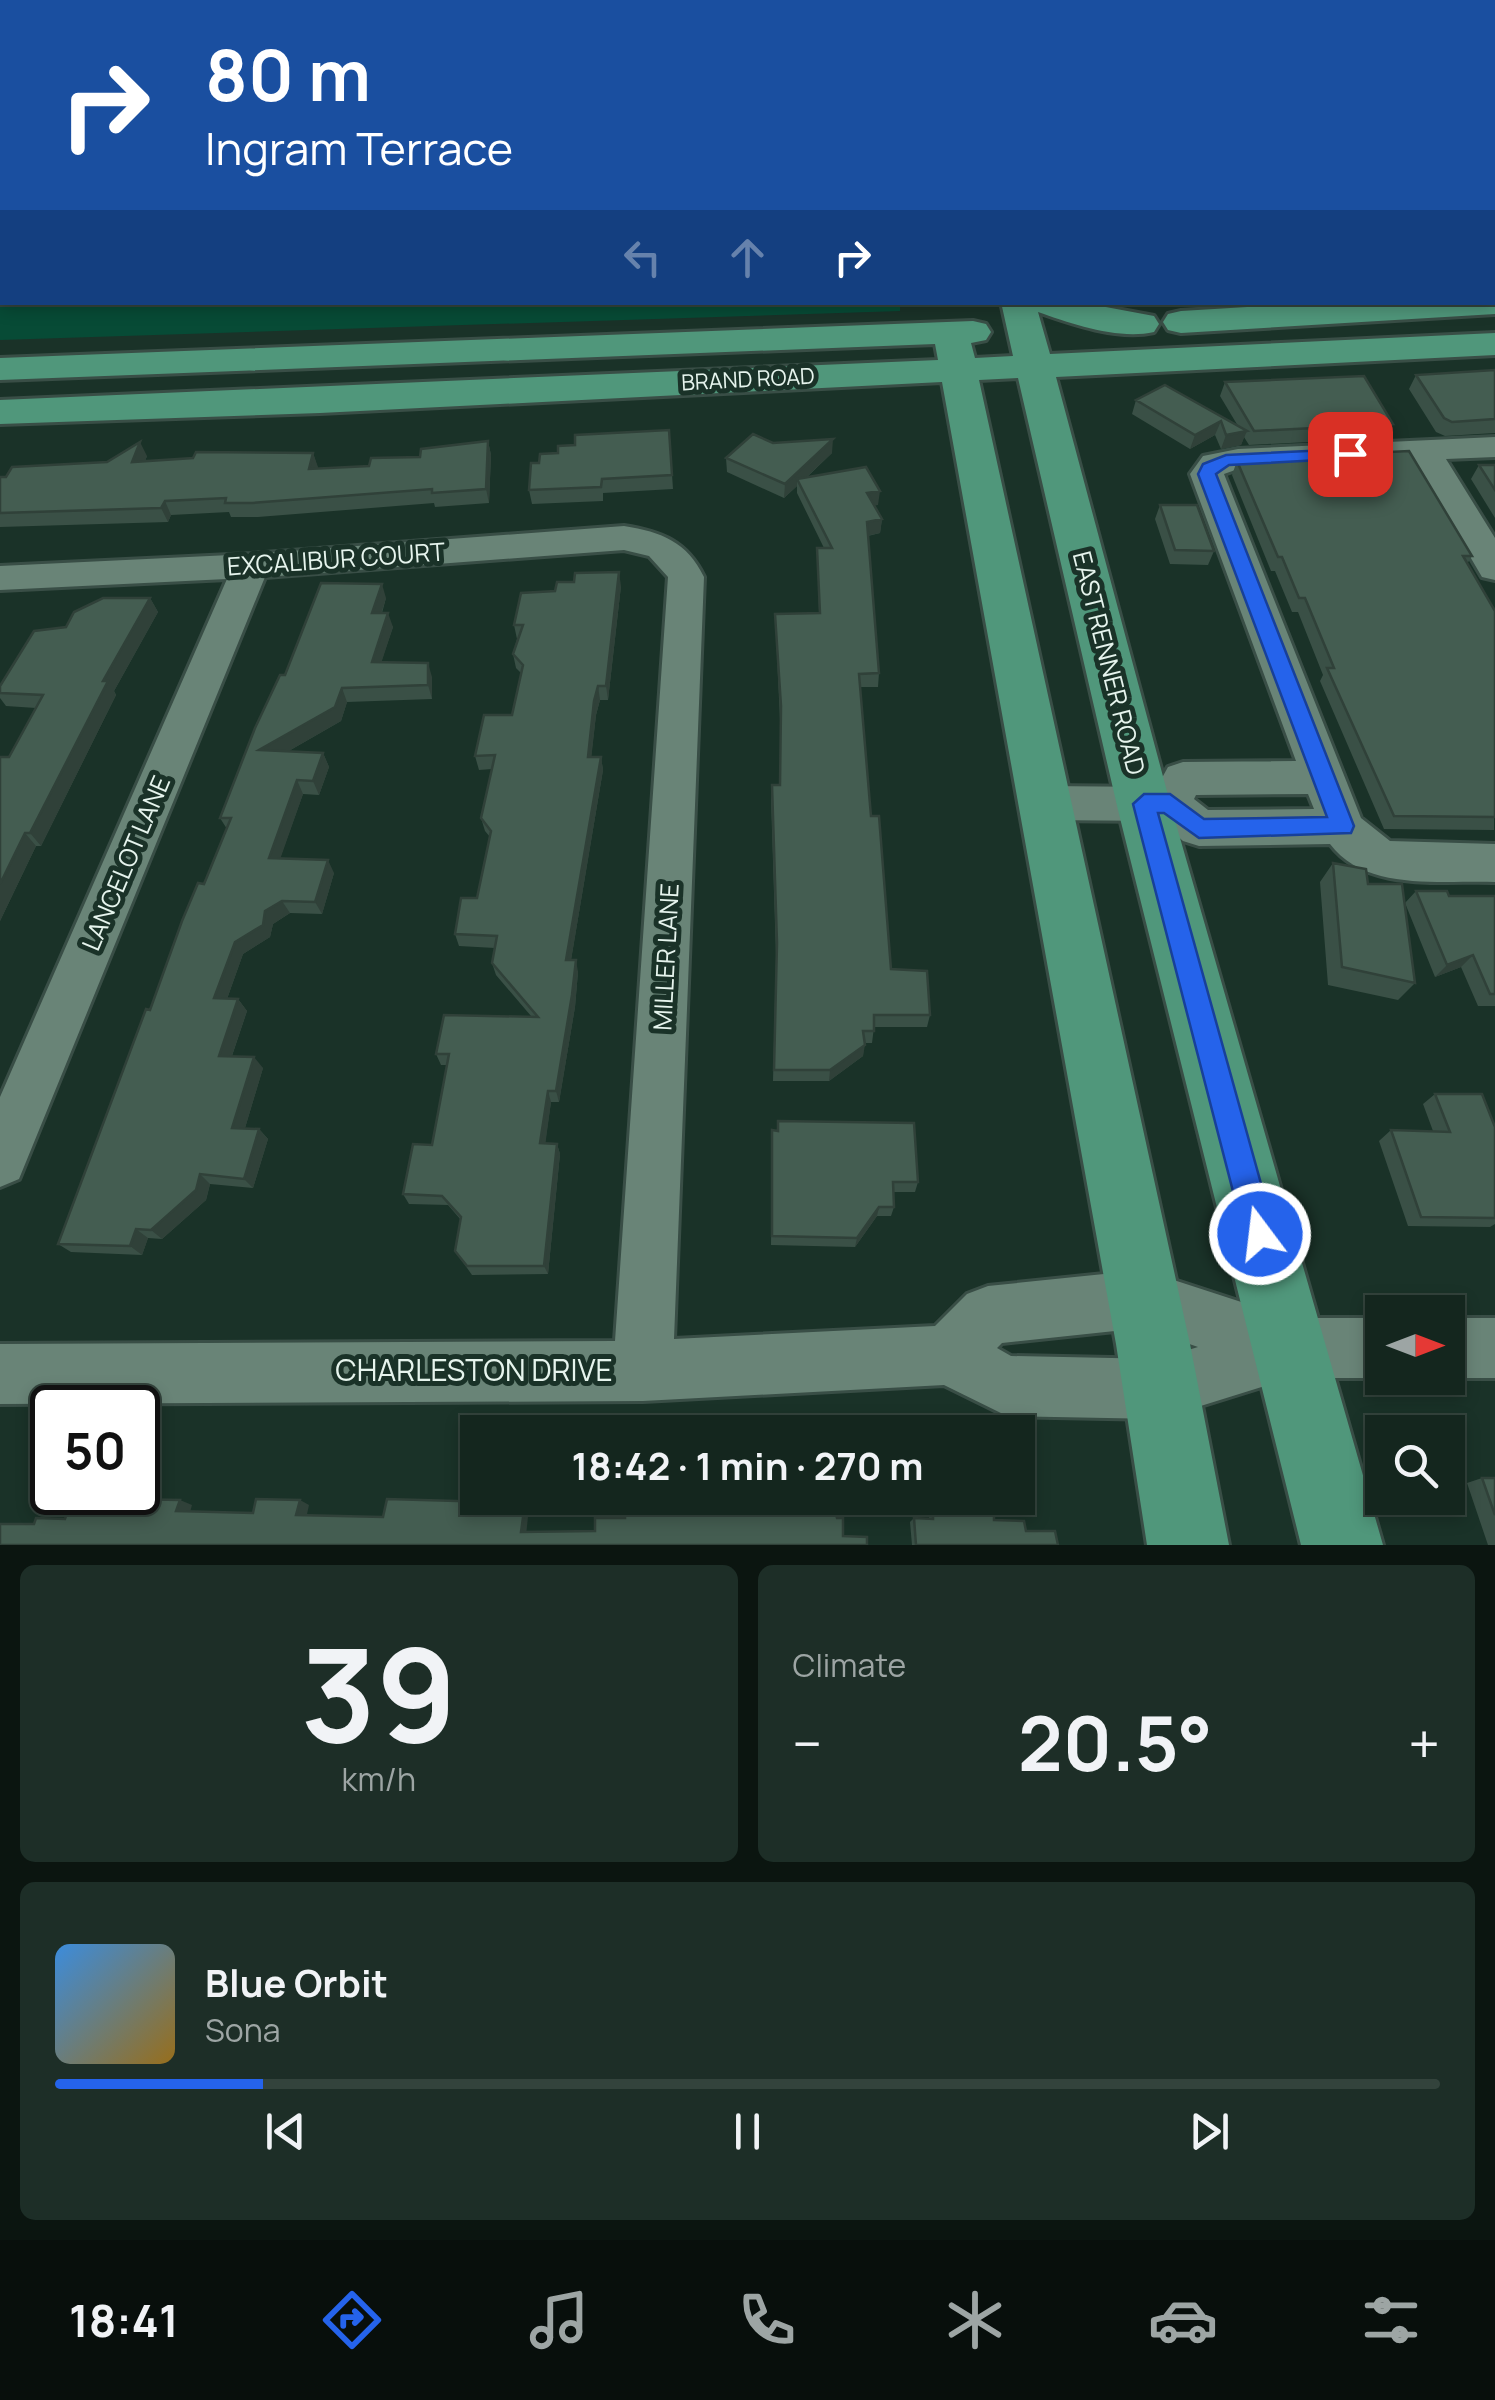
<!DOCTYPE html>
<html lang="en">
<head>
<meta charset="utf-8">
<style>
	:root { --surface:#14261e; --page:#1d2e27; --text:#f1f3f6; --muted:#9da5a4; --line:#33433c; --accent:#2563eb }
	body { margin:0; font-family:Manrope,sans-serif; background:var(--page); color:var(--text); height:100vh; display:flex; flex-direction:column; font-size:38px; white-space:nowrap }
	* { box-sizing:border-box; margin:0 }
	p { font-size:32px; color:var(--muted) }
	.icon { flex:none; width:55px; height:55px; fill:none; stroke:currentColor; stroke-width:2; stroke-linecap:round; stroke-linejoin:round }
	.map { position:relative; height:1545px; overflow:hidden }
	.side { display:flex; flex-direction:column; gap:20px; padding:20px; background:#0b1510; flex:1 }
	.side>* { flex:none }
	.guide { position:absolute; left:0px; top:0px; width:1495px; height:305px; box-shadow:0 5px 15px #0003,0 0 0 2px var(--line); background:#1a4fa0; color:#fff; overflow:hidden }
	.needle { width:65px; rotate:90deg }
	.buttons { position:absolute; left:1365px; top:1295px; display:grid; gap:20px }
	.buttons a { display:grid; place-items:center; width:100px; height:100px; border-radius:0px; background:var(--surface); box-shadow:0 5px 15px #0003,0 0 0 2px var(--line); font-size:50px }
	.speed { position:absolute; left:30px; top:1385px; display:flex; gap:20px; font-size:50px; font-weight:700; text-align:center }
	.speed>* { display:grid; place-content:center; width:130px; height:130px; border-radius:50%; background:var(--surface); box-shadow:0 5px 15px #0003,0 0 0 2px var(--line); line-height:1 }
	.speed .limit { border:5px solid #111; border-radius:15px; background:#fff; color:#111 }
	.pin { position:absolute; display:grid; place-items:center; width:85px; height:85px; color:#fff; margin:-42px; border-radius:20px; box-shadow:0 5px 15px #0006 }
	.me { position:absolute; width:110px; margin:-55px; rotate:345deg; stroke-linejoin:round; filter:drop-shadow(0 0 8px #0008) }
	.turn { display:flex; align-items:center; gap:35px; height:210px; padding:0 40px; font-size:45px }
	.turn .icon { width:130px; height:130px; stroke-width:2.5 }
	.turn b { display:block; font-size:70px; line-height:85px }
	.lanes { display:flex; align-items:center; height:95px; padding:0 40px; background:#0003; justify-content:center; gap:50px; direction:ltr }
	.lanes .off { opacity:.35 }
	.big { font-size:75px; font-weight:700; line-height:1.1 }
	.side .widget { flex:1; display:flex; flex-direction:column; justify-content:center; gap:15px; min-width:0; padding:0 35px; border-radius:15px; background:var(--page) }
	.side .dial { align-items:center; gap:0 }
	.dial b { font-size:130px; line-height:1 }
	.song { display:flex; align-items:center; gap:30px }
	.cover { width:120px; height:120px; border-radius:15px; background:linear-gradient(135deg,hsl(210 70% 55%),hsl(40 70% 35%)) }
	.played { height:10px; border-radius:5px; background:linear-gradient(90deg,var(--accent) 15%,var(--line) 15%) }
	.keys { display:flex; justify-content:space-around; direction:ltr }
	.heat { display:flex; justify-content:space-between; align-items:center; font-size:55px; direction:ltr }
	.side .tiles { flex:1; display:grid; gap:20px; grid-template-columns:1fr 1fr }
	.widget:last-child { grid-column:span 2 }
	.trip { position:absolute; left:460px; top:1415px; width:575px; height:100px; border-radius:0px; background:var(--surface); box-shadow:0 5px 15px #0003,0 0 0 2px var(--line); font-weight:700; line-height:100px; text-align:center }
	.tabs { display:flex; height:160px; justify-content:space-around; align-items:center; background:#080f0c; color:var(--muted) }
	.tabs .icon { width:70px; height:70px }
	.tabs .current { color:var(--accent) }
	.tabs b { font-size:45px; color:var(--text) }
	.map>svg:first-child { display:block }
	.green { fill:#074b36 }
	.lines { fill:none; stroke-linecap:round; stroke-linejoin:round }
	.minor-casing { stroke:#394e46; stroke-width:6 }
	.major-casing { stroke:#394e46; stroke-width:6 }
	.minor { fill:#698477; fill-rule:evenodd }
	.major { fill:#50977b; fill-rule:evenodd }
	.wall { fill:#3a5046 }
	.shaded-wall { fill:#304139 }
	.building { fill:#445d51; stroke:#304139; stroke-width:2.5 }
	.route { fill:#2563eb; stroke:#184099; stroke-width:2.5 }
	.labels { text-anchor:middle; stroke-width:10; stroke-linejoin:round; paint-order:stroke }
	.far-street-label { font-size:22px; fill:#e6f4ed; stroke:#1a3228 }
	.street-label { font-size:25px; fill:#e6f4ed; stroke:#1a3228 }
	.near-street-label { font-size:30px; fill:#e6f4ed; stroke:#1a3228 }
</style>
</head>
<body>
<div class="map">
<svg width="1495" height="1545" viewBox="0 0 1495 1545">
	<rect width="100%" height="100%" fill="#1a3228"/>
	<path class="green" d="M0 0H915L2 2V302H900V311L0 340Z"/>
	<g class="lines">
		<defs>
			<path id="minor" d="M64 0H301L303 2H66Z
				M653 0H829L831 2H652Z
				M2 12V24L0 25V13Z
				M1495 437V457L1446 459 1495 538V580L1482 577 1414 461 1238 469 1224 474 1361 818 1390 841 1495 844V882C1441 880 1366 892 1330 844L1199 846 1183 841 1160 821 1044 820 1029 815 1022 803 1029 791 1044 786 1157 787 1168 767 1183 762 1296 761 1190 474 1203 456 1238 449ZM1308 794 1314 809 1208 810 1194 799 1196 795Z
				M624 526C662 532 687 542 704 577L674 1339 935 1326 967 1294 988 1286 1143 1270 1290 1318H1382L1383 1378H1290L1159 1419 1007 1416 944 1385 643 1401 0 1404V1344L615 1341 668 577 649 556 624 550 265 577 19 1179 0 1187V1097L227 579 0 590V566L251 554ZM1143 1328 1198 1347 1159 1359 1011 1356 997 1348 1002 1343Z
				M1448 1318H1495V1378H1447Z"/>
			<path id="major" d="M978 0H1002V2H978Z
				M1495 292V314L1181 333 1168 330 1163 322 1168 314 1181 311 1327 302H1492Z
				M1001 302H1079L1154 316 1159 324 1154 332C1118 340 1072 324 1038 312L1050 354 1495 333V355L1056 377 1172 810 1383 1545H1301L1118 810 1018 378 979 380 1190 1344 1229 1545H1147L1116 1344 942 382 320 413 0 424V400L938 360 935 344 0 380V358L973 321 986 324 991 332 986 340 971 343 975 358 1013 356Z"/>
		</defs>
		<use href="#minor" class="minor-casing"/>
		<use href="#major" class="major-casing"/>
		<use href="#minor" class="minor"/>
		<use href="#major" class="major"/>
	</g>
	<path class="wall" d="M1398 0H1476L1479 2H1401Z
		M1492 13 1495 15V103L1492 100Z
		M1495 370V433L1445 436 1436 432 1409 389 1416 375Z
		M1225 382 1393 424 1386 438 1249 445 1244 437 1241 445 1221 449 1215 435 1190 449 1132 414 1136 400 1238 426 1220 396Z
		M669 430 673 489 603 493V501L532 504 529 490 539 463 575 445Z
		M488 441 491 455 489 503 435 507 434 503 258 517H231L229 512 171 515 168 522 0 527V477L147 456 145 461 313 453 318 469 369 466 420 457Z
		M832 453 806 478 878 505H874L882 519 880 533 868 536 879 673 878 687H860L871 816 891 969 930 1015 927 1027H874L872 1043H864L863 1056 829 1081H773L776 956 771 799 772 785H780V720L775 614 819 613 817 548H824L797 493V486L784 498 727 472 726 458Z
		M1237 461 1472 556 1467 564 1495 611 1494 830 1384 829 1320 681 1323 675 1298 612H1292L1275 571H1271L1232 475Z
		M1479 465H1495V518L1471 479Z
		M1160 505 1214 551 1208 565 1170 564 1155 519Z
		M621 586 608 700H600L596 715 591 757H601L603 770 571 960 578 972 575 1007 559 1102H551L545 1143 557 1144 560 1154 548 1274 472 1275 455 1251 461 1220 448 1205 409 1204 403 1194 432 1145 447 1065H441L436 1054 531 1016 496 975 492 963 495 948 459 946 455 934 477 898 490 837 485 831 481 818 492 769 479 770 475 756 512 715 521 673 516 668 513 654 517 639 514 625Z
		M150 598 158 612 114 691 116 695 41 846H36L0 921V757H9L36 708 6 706 0 698V686Z
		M386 598 382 613 393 627 381 662 432 677V699L347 702 341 721 287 752 323 753 329 767 319 795 303 794 280 858 334 873 322 914 290 913 273 924 270 937 243 954 227 999H238L247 1011 232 1056 263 1068 245 1128 259 1129 268 1139 253 1188 210 1184 206 1200 162 1239 148 1238 142 1255 71 1252 58 1244 150 1010 227 829 220 818 285 675Z
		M1333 863 1368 884 1415 983 1398 1000 1328 985 1320 882Z
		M1416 891 1449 896H1495V1006H1478L1461 967 1435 977 1405 903Z
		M1435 1094 1495 1127V1224L1490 1227 1408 1226 1379 1141 1391 1130 1433 1131 1423 1104Z
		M772 1130 918 1182 915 1192H894V1207L891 1216H877L855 1247 771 1245Z
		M1482 1478H1495V1545H1488L1467 1483Z
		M933 1511 994 1520 1058 1545H912L910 1522 914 1518 929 1519V1516Z"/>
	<path class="shaded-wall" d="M1221 421 1215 435 1190 449 1195 435Z
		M1247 431 1241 445 1221 449 1226 435Z
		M833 439 832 453 799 484 797 479V486L784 498 785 484Z
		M488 441 491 455 489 503 486 489Z
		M140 442 147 456 139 476 132 462Z
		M313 453 318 467 314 483 309 469Z
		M880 491 878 505 866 507 867 493Z
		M165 501 171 515 168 522 161 508Z
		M882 519 880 533 866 536 867 522Z
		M619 572 621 586 608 700 606 686Z
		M382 584 386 598 377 627 372 613Z
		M150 598 158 612 114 691 116 695 41 846 30 833 103 681Z
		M388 613 393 627 377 676 372 662Z
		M428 663 432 677V699L428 685Z
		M598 686 600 700 596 715 590 770 588 757 594 701Z
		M342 688 347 702 341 721 266 764 259 750Z
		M323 753 329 767 319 795 313 781Z
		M601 757 603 770 569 972 566 960Z
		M297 780 303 794 276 871 269 858Z
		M25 833 36 846 0 921V884Z
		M328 860 334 873 322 914 315 902Z
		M282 901 290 913 273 924 270 937 243 954 223 1010 214 998 235 942 265 911Z
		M1473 955 1461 967 1435 977 1447 965Z
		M576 960 578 972 575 1007 559 1102 556 1091Z
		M238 999 247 1011 228 1067 219 1056Z
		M865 1045 863 1056 829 1081 830 1070Z
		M254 1057 263 1068 242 1138 232 1128Z
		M548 1091 551 1102 544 1154 540 1143Z
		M259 1129 268 1139 253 1188 244 1179Z
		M557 1144 560 1154 548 1274 544 1266Z
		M200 1174 210 1184 206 1200 162 1239 151 1230Z
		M879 1207 877 1216 855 1247 857 1238Z
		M136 1229 148 1238 142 1255 130 1246Z
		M180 1500 192 1505 189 1516 176 1511Z
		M300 1500 309 1505 306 1519 296 1515Z
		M525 1503 529 1507 526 1536 521 1532Z"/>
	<path class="building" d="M1413 0H1476L1479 2H1416Z
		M1492 13 1495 15V85L1492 82Z
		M1495 370V419L1452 422 1444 418 1416 375Z
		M1364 376 1393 424 1254 431 1225 382Z
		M1165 385 1247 431 1226 435 1221 421 1195 435 1136 400Z
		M669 430 672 475 602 479 601 487 529 490 531 463H539L540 454 558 453V446L575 445V435Z
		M753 434 773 443 833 439 785 484 726 458Z
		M488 441 486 489 432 493V489L252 503H225L226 498 165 501 161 508 0 513V477H6L12 467 107 462 140 442 132 462 193 458 196 452 313 453 309 469 369 466 371 458 420 457 421 449Z
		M1409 451 1472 556H1463L1495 611V817L1394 816 1327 668H1334L1305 598H1299L1282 557H1278L1237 461 1244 459Z
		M1479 465H1495V490Z
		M866 467 880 491 867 493 882 519 867 522 879 673 859 674 871 816H879L891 969 927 971 930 1015H874V1031H863L865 1045 830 1070H774L777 943 772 785H780L781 706 775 614 820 613 817 548H832L797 479Z
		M1160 505H1197L1214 551 1175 550Z
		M619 572 606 686H598L594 701 588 757H601L566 960H576L572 995 556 1091H548L540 1143 557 1144 544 1266H467L455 1251 461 1217 442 1196 403 1194 413 1144 432 1145 449 1054H436L444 1015 538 1017 492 963 497 936 455 934 461 898H477L491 831 481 818 495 755 475 756 484 715H512L523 665 513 654 523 625H514L521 593 555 591 557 582H574L575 573Z
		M321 583 382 584 372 613H388L372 662 428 663V685L342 688 335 707 259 750 323 753 313 781 297 780 269 858 328 860 315 902 282 901 265 911 263 925 235 942 214 998 238 999 219 1056 254 1057 232 1128 259 1129 244 1179 200 1174 196 1190 151 1230 136 1229 130 1246 58 1244 146 1009 150 1010 182 921 198 883 204 884 231 818H220L255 728 280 675H285Z
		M103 598H150L103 681H108L30 833H25L0 884V757H9L43 695 0 693V686L34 631 66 627 74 612Z
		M1333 863 1366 869 1368 884H1402L1415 983 1342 967Z
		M1416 891H1447L1449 896H1495V994H1490L1473 955 1447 965Z
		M1435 1094H1482L1495 1127V1218L1421 1217 1391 1130 1450 1132Z
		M778 1121 914 1123 918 1182H893L894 1207H879L857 1238 772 1236V1130L778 1131Z
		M1482 1478H1495V1515Z
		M129 1499 180 1500 176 1511 253 1513 256 1499 300 1500 296 1515 383 1517 387 1499 525 1503 521 1532 595 1531V1518H625V1513L739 1512V1506L835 1510 837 1518H843V1536L867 1537V1545H0V1524H34L36 1518 65 1519 70 1504 127 1505Z
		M933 1511 994 1513V1520L1024 1521 1026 1531H1055L1058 1545H916L914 1518 933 1519Z"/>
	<path class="route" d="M1350 449 1356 450V458L1229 465 1216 474 1354 826 1351 833 1199 838 1164 813H1158L1275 1234 1270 1245 1260 1250 1249 1245 1244 1234 1133 804 1144 794H1170L1204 819 1327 817 1198 474 1203 464 1226 455Z"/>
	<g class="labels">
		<g class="far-street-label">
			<text transform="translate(748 379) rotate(-3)" y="8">BRAND ROAD</text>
		</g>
		<g class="street-label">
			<text transform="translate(336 559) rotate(-4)" y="9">EXCALIBUR COURT</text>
			<text transform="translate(1109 663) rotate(76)" y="9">EAST RENNER ROAD</text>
			<text transform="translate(126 863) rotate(-67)" y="9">LANCELOT LANE</text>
			<text transform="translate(666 957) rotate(-87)" y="9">MILLER LANE</text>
		</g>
		<g class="near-street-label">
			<text x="474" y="1381">CHARLESTON DRIVE</text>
		</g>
	</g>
</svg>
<div class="buttons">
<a><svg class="needle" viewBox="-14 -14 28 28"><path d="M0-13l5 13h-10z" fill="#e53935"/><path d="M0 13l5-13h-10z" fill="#9da5a4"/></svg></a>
<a><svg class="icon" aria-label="search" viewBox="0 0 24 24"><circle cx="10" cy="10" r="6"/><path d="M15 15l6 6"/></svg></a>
</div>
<div class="speed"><div class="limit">50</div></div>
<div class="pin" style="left:1350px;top:454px;background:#d93025"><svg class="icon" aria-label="arrive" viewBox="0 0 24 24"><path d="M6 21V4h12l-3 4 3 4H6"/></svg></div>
<svg class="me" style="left:1260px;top:1234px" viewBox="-20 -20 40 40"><circle r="17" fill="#2563eb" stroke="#fff" stroke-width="3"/><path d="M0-11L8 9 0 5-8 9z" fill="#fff"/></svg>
<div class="trip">18:42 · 1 min · 270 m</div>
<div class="guide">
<div class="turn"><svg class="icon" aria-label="right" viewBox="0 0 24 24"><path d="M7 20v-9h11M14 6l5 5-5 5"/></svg><div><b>80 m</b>Ingram Terrace</div></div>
<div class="lanes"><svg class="icon off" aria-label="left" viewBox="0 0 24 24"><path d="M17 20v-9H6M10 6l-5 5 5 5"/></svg><svg class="icon off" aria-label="ahead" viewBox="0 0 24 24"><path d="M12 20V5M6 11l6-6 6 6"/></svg><svg class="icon" aria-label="right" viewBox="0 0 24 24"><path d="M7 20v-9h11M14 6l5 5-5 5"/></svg></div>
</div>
</div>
<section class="side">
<div class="tiles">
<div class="widget dial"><b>39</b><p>km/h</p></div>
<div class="widget"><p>Climate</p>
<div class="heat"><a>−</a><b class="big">20.5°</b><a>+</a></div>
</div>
<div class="widget">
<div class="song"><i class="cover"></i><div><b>Blue Orbit</b><p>Sona</p></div></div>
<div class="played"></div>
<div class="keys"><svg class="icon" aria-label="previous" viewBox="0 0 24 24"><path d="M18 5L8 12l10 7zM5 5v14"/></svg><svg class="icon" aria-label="pause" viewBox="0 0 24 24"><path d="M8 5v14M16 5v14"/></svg><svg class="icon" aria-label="next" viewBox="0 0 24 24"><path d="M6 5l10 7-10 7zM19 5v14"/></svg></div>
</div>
</div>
</section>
<nav class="tabs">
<b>18:41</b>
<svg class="icon current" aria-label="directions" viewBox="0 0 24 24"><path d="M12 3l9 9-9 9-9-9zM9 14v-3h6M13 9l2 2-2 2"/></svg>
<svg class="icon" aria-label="music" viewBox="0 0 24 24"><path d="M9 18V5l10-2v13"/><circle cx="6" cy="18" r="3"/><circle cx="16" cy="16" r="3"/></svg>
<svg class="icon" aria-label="phone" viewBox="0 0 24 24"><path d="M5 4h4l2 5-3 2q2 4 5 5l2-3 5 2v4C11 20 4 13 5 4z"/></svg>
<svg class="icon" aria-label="climate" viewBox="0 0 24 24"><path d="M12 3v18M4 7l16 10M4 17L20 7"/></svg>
<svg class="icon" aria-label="car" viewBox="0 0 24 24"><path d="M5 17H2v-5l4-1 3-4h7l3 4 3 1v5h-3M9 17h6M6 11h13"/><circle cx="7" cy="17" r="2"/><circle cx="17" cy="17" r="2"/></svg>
<svg class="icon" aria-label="filters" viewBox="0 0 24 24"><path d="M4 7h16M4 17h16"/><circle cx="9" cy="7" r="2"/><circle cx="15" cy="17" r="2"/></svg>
</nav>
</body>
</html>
